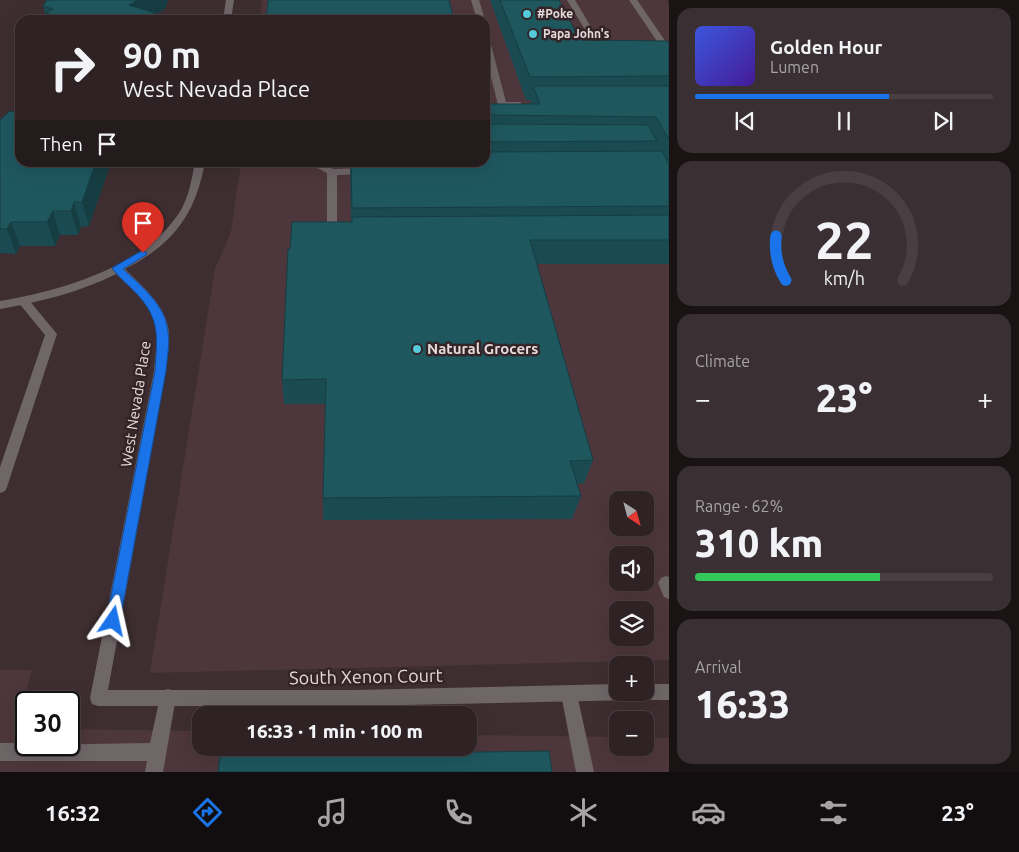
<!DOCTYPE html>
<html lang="en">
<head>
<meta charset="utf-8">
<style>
	:root { --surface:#2e2225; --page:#3a2f32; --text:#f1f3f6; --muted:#a7a4a7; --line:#493f42; --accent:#1a73e8 }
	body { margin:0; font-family:Ubuntu,sans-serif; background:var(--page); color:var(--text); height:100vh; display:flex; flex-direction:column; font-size:19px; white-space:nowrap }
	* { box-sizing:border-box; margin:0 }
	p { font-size:16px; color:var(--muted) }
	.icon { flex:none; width:28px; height:28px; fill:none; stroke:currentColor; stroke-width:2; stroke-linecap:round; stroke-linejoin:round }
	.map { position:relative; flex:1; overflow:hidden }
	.panel { display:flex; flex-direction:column; gap:8px; padding:8px; background:#191314; width:350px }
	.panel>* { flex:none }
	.top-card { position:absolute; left:15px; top:15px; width:475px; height:152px; border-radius:15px; box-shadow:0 5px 20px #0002,0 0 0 1px var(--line); background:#2e2225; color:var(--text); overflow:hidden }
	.needle { width:32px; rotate:144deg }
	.buttons { position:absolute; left:609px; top:491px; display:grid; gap:10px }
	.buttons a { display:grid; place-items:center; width:45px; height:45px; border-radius:10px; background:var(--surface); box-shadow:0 5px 20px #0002,0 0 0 1px var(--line); font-size:25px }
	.speed { position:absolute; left:15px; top:691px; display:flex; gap:10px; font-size:25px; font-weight:700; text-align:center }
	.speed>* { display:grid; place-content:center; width:65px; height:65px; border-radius:50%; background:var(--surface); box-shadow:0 5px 20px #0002,0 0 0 1px var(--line); line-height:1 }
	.speed .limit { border:2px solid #111; border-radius:8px; background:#fff; color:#111 }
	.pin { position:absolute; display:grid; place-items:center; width:42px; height:42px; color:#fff; margin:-51px -21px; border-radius:50% 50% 50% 0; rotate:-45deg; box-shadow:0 0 5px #0007 }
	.pin .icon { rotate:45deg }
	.me { position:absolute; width:55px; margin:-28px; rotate:11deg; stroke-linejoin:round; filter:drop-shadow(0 0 4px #0008) }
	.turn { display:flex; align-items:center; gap:18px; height:105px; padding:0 25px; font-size:22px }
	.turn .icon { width:65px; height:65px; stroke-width:2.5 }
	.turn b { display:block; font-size:35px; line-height:42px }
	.then { display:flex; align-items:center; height:48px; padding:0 25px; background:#0003; gap:10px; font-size:19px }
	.big { font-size:38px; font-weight:800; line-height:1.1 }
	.panel .tile { flex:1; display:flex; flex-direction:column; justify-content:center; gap:8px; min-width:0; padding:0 18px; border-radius:15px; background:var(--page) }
	.panel .dial { align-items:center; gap:0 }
	.dial svg { height:130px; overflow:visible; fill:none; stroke:var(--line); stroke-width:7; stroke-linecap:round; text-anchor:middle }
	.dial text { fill:var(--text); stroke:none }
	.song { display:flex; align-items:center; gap:15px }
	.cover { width:60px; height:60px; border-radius:8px; background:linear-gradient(135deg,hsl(230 70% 55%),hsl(260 70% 35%)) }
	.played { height:5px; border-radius:2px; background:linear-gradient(90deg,var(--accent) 65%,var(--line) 65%) }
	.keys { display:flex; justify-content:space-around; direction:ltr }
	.heat { display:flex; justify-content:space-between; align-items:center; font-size:28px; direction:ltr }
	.charge { height:8px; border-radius:4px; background:linear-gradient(90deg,#34c759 62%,var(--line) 0) }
	.trip { position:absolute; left:192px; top:706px; width:285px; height:50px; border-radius:15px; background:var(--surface); box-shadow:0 5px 20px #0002,0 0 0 1px var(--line); font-weight:800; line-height:50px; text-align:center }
	.tab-bar { display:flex; height:80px; justify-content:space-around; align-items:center; background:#120e0f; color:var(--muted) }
	.tab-bar .icon { width:35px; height:35px }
	.tab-bar .active { color:var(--accent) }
	.tab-bar b { font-size:22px; color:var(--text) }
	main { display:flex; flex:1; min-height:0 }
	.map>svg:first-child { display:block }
	.built { fill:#4e373c; fill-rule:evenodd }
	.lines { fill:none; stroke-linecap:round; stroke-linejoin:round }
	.lane { fill:#6f6668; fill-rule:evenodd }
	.street { fill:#6f6668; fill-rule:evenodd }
	.wall { fill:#1b4b52 }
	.shaded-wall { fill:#163d42 }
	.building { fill:#1f575f; stroke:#163d42 }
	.route { fill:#1a73e8; stroke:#114b97 }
	.poi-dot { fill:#53cbdb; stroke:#342428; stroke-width:2 }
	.labels { text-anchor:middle; stroke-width:5; stroke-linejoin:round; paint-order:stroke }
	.far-poi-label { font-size:12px; font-weight:bold; fill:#e4dadc; stroke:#342428; text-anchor:start }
	.poi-label { font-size:15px; font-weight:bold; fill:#e4dadc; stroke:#342428; text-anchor:start }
	.street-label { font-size:15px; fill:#e4dadc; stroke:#342428 }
	.near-street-label { font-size:18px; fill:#e4dadc; stroke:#342428 }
</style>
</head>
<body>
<main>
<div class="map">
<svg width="669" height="772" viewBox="0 0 669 772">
	<rect width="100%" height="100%" fill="#3e2e31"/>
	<path class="built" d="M262 0H666L669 4V660L150 673 215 269 231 232 241 163 485 162V20H260ZM618 500H645V528H618ZM618 555H645V582H618ZM618 610H645V638H618Z
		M0 670H32L16 728 26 729V745H69V729L201 731V748H469V735L617 737 618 748H645V738H669V772H0Z"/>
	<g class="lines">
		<path class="lane" d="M298 0H306L305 20H297Z
			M471 0H479L485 20H477Z
			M567 0H575L600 42H612V46H595Z
			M629 0H637L668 45 667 47H661Z
			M485 35 489 37 506 102H521V106L502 108 498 105 485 53Z
			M306 162H319L333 169 367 168 372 171 367 174 337 175V235L339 237 338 239 332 240 327 237V173Z
			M24 298 28 299 57 334 7 487 5 491 0 493V467L45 335 18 302Z
			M666 576 669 577V599L664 597 658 583 661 578Z
			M569 686 575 688 577 694 594 772H576L561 694 563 688Z
			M168 689 174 691 176 697 163 772H145L147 761H0V743H26V745L150 743 160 697 162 691Z"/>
		<path class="street" d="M226 0H234L231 20H223Z
			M195 162H205C195 216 173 244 125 269 143 287 166 305 169 332 170 345 167 358 166 371L108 690H356L618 684V692H645V684H669V700H645L640 698 634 700 356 706H98L92 704 90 698 154 371C160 315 156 312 116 274 80 292 40 302 0 309V301C61 291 147 266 181 210 189 196 192 178 195 162Z"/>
	</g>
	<path class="wall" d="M47 0H168L165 9 156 14V19L160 20H47L43 6Z
		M490 0H559L580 40 669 42V264H537L593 460 584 483 577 484 581 496 572 519 323 520V498L326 404H284L282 380 290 249 351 222 350 162H485V104H530L531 100H526Z
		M0 120 111 162 89 226 81 227 78 235H60L55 246H20L16 254 0 253Z"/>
	<path class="shaded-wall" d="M139 0H168L165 9 156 14V20H150L129 5Z
		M96 162H111L89 226 82 202Z
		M74 202 81 227 78 235 71 211Z
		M53 211 60 235 55 246 47 222Z
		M11 222 20 246 16 254 7 229Z"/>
	<path class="building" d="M47 0H139L129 5 155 13 149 17 160 20H70L46 13 53 9 43 6Z
		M268 0H449L454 20H266Z
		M500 0H559L580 40 666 41 669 42V76L530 77Z
		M533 86H669V140L656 117 489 115 487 123 489 124 648 125 657 141 485 142V104H540Z
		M10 111 20 113V162H96L82 202H74L71 211H53L47 222H11L7 229H0V120Z
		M662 151 669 165V206L352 208 351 162H485V152Z
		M669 215V240H530L593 460 570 461 581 496 323 498 326 379 282 380 288 249H290L292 222H352V217Z
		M549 751 552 772H218L220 756Z"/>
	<path class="route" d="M143 250 147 253 146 255 123 269C141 286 166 305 168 332 170 344 167 359 166 371L120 621 118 626 113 628 108 626 106 621 155 371C157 338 161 320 137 294 129 285 119 278 112 268Z"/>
	<g class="poi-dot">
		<circle cx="527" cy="14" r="5"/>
		<circle cx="533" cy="34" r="5"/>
		<circle cx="417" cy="349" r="5"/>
	</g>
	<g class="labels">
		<g class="far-poi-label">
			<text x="537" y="18">#Poke</text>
			<text x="543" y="38">Papa John's</text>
		</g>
		<g class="poi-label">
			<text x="427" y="354">Natural Grocers</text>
		</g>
		<g class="street-label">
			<text transform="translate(136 404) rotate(-81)" y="5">West Nevada Place</text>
		</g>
		<g class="near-street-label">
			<text transform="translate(366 677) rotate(-1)" y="6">South Xenon Court</text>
		</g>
	</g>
</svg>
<div class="buttons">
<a><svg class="needle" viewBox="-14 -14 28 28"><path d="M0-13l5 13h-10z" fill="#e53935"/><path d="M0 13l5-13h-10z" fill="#a7a4a7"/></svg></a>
<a><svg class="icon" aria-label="sound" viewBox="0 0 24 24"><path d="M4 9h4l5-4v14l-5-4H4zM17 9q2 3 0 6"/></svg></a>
<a><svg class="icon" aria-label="layers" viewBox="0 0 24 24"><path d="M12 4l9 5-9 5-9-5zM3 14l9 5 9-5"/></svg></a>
<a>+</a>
<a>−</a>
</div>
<div class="speed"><div class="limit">30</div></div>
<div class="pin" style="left:143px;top:253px;background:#d93025"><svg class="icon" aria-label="arrive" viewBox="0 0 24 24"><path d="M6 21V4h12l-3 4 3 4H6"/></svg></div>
<svg class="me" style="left:113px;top:621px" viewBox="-20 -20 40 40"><path d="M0-17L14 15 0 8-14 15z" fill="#1a73e8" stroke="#fff" stroke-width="4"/></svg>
<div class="trip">16:33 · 1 min · 100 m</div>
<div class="top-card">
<div class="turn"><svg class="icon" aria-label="right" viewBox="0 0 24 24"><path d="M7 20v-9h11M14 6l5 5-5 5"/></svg><div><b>90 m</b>West Nevada Place</div></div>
<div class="then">Then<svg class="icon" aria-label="arrive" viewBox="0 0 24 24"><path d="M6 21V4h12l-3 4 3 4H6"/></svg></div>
</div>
</div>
<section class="panel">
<div class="tile">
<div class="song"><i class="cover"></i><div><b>Golden Hour</b><p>Lumen</p></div></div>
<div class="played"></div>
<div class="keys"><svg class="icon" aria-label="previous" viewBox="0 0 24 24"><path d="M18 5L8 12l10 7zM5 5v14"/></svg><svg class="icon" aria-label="pause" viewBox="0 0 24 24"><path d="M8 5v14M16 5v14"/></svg><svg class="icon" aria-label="next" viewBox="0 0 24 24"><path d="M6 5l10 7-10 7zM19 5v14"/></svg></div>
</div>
<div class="tile dial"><svg viewBox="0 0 100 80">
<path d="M14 69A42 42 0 1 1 86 69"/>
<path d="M14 69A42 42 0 0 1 8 42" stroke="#1a73e8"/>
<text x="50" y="56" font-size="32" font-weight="700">22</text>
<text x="50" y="72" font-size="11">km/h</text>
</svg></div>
<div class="tile"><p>Climate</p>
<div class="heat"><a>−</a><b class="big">23°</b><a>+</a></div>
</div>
<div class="tile"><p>Range · 62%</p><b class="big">310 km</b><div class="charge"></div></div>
<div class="tile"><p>Arrival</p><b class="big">16:33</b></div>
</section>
</main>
<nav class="tab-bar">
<b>16:32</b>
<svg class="icon active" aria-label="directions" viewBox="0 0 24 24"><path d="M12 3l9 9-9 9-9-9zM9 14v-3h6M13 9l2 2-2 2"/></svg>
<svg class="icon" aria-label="music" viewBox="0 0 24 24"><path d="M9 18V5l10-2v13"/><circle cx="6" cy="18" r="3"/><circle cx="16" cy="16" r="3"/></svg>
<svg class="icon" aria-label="phone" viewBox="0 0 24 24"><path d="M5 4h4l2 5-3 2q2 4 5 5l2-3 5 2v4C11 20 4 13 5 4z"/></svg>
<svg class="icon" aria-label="climate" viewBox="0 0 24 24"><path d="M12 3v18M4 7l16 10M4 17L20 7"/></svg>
<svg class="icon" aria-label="car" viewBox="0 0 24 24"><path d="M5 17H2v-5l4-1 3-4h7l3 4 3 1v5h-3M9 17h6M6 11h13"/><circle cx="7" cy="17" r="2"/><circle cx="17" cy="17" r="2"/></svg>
<svg class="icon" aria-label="filters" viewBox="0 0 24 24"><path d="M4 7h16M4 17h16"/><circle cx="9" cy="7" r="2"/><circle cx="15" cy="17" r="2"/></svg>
<b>23°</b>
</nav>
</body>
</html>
